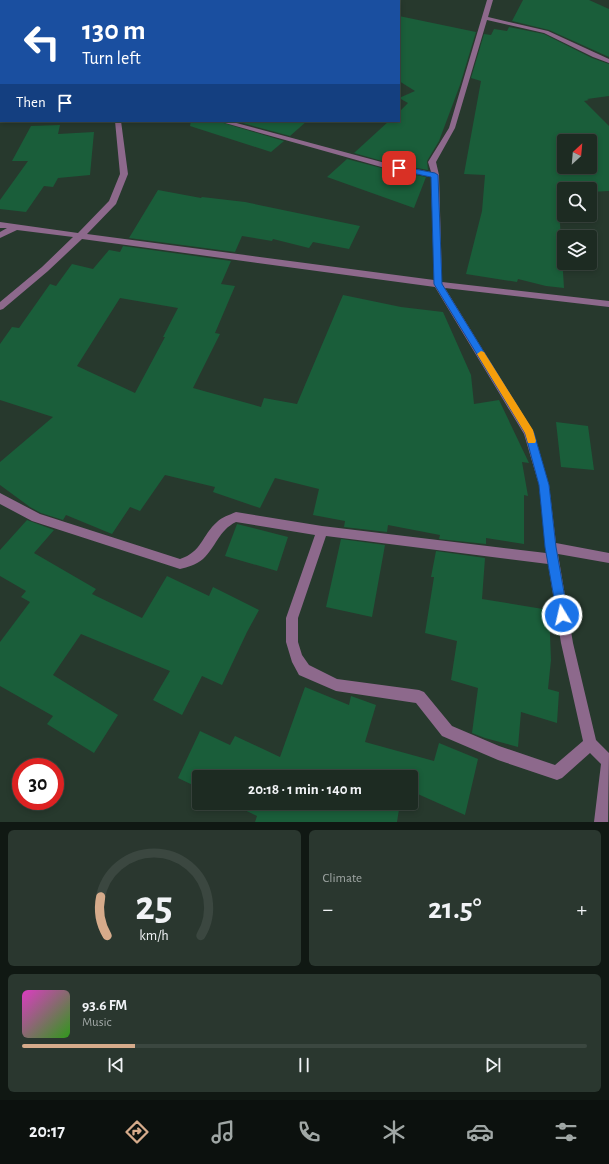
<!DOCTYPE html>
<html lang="en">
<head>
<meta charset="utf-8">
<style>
	:root { --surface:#1d2b22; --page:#2a372f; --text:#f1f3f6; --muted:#a0a7a5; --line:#3b4740; --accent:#d6ab8b }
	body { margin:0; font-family:"Alegreya Sans",sans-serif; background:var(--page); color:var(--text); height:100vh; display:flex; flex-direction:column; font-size:15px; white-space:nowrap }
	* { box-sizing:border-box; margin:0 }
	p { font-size:13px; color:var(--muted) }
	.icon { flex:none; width:22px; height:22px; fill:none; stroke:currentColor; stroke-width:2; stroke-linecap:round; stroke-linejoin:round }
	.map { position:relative; height:822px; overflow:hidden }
	.details { display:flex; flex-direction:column; gap:8px; padding:8px; background:#101813; flex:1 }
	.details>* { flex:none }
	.hud { position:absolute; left:0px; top:0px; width:400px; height:122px; box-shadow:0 2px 6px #0003,0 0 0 1px var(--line); background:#1a4fa0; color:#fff; overflow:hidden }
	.needle { width:26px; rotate:26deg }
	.tools { position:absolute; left:557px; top:134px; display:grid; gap:8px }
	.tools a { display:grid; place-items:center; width:40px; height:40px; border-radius:4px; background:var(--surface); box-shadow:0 2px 6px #0003,0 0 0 1px var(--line); font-size:20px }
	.speed { position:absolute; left:12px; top:758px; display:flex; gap:8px; font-size:20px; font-weight:700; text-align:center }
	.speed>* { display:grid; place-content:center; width:52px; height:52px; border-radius:50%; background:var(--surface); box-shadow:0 2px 6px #0003,0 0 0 1px var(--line); line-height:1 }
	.speed .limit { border:6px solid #d22; background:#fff; color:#111 }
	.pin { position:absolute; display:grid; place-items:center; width:34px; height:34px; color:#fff; margin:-17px; border-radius:8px; box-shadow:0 2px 6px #0006 }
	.me { position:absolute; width:44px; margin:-22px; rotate:351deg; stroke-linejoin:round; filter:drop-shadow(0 0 3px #0008) }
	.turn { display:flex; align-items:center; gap:14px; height:84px; padding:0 16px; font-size:18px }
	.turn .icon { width:52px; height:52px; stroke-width:2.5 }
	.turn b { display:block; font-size:28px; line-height:34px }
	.then { display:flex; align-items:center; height:38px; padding:0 16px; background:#0003; gap:8px; font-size:15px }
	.big { font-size:30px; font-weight:600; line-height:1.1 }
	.details .card { flex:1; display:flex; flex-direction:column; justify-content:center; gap:6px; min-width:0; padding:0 14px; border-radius:6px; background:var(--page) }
	.details .dial { align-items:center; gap:0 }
	.dial svg { height:104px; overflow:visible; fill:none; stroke:var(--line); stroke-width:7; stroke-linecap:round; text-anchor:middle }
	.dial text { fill:var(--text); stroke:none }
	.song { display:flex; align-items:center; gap:12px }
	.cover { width:48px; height:48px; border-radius:6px; background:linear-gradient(135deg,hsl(310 70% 55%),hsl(110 70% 35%)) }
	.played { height:4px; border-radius:2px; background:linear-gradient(90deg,var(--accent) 20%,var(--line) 20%) }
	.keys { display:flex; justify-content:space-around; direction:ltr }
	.heat { display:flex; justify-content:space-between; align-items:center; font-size:22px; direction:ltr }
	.details .tiles { flex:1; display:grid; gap:8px; grid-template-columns:1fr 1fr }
	.card:last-child { grid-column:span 2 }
	.trip { position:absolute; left:192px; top:770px; width:226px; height:40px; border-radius:4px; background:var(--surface); box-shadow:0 2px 6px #0003,0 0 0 1px var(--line); font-weight:600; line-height:40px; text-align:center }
	.dock { display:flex; height:64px; justify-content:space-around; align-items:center; background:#0c110e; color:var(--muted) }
	.dock .icon { width:28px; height:28px }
	.dock .selected { color:var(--accent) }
	.dock b { font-size:18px; color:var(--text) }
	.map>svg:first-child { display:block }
	.building { fill:#1a5e3a; fill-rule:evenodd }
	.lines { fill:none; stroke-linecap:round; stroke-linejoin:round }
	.minor { fill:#8d698c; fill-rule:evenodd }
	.route { fill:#1a73e8; stroke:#114b97 }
	.slow { fill:#f59e0b }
</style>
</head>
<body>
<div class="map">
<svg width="609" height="822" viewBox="0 0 609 822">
	<rect width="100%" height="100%" fill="#27392d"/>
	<path class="building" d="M523 0H589L609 9V57L549 30 512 21Z
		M399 16 476 32 460 85 439 141 427 161 428 170 389 163 354 153 389 121H399V112L408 103 399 98 415 91 399 81Z
		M509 27 544 34 592 58 609 64V96L587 99 589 100 584 101 609 126V191L590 192V189H564V192H558L564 288 546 286 518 279 517 282 466 274 482 211 485 175 464 174 481 81 471 78 484 34 491 35 494 29 507 31ZM564 141H590V167H564Z
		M191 121H217L284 141 271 152 190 126Z
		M235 121H307L290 136Z
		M60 125 58 134 94 132 90 175 58 178 53 187 44 186 26 212 0 209V200L28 161H12L31 126Z
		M347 159 385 169 426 177 414 208 327 177Z
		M158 190 201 198 202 197 245 202 360 226 349 249 313 242 309 248 273 239 272 241 242 236 235 252 129 238Z
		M123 246 231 261 221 284 235 286 215 333 220 334 193 388 261 407 264 398 297 404 343 295 401 307 443 312 471 375 474 404 499 400 529 463 522 462 528 496 524 495V544L486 538V544L439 539 440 535 388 525 387 532 344 527 345 521 313 515 319 489 275 478 260 508 213 492 215 487 165 475 140 511 130 507 112 534 66 515 63 520 41 513 30 507 0 485V462L53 417 0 400V344L12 327 19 328 50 284 56 286 72 264 93 269 109 250 120 252ZM120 298 178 308 163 337H165L135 393 77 366Z
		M556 422 588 426 594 470 561 467Z
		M27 520 54 530 34 553 96 589 92 594 142 618 167 576 209 596 213 587 259 610 247 632 222 685 202 676 182 715 153 700 170 671 81 634 53 675 118 715 94 753 47 724 53 716 0 686V642L30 602 21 597 26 591 0 576V550Z
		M237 524 288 537 277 571 225 556Z
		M341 539 385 545 372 617 326 607Z
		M436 551 485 558 482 599 549 610 551 660 548 689 559 692 557 723 521 712 518 747 485 738 472 733 478 688 451 680 457 641 425 633 434 577H431Z
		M305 687 349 705 351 696 376 705 365 742 434 761 439 743 478 759 465 815 411 791V777H199V788L178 778 200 731 230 745 235 736 280 757Z
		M230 803H400L397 822H255L257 816Z"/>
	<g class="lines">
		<path class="minor" d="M116 0H122V1H116Z
			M319 0H327L328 1H320Z
			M349 0H356L348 1Z
			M487 0H493L488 17 548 31 609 59V63L593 57 544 33 487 20 455 128 436 162 439 175 442 282 609 301V307L445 288 534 433 549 485 556 543 609 553V563L558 554 573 643 596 740 609 753 608 822H594L601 764 590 753 562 778 557 780 498 760 442 736 416 703 336 691 299 675 292 662 286 642V618L315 535 236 522C219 530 216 547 203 559 196 565 188 567 180 569L32 521 0 504V493L40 514 180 559C202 552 202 535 217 522 222 517 229 515 236 512L322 526 546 553 539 485 524 434 435 287 82 239 48 271 3 309 0 310V302L42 267 73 237 17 230 0 238V232L7 228H0V222L78 233 109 201 120 174 115 121H121L128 174 116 204 87 234 434 280 431 177 385 168 218 121H229L389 164 431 172 428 162 449 128ZM326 536 548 564 561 643 583 741 555 765 499 746 452 726 424 692 419 690 337 679 309 665 302 655 298 642V618Z
			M0 24 1 25V29H0Z"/>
	</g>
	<path class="route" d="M399 166 435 173 438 175 442 284 534 433 549 485 556 547 568 615 566 619 562 620 558 619 557 615 545 547 539 485 525 433 434 284 431 177 397 170 396 168Z"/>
	<path class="slow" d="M481 351 484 352 533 430 536 441 535 443H528L525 433 477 354Z"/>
</svg>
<div class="tools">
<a><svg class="needle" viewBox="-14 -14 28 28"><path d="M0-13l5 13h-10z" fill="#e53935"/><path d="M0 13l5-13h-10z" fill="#a0a7a5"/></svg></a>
<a><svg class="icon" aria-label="search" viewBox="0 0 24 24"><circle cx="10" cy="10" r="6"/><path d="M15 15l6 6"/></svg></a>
<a><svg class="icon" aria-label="layers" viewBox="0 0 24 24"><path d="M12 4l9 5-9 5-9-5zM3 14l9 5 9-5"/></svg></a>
</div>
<div class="speed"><div class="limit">30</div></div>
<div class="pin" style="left:399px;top:168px;background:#d93025"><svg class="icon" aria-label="arrive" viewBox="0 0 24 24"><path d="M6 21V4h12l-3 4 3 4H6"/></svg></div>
<svg class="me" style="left:562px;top:615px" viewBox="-20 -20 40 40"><circle r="17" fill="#1a73e8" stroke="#fff" stroke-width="3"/><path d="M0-11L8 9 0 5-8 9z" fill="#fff"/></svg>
<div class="trip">20:18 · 1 min · 140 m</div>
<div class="hud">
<div class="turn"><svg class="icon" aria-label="left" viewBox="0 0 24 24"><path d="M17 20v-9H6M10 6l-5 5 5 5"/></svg><div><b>130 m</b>Turn left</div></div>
<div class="then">Then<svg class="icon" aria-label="arrive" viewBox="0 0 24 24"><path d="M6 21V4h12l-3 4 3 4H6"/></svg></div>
</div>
</div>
<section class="details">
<div class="tiles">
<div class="card dial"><svg viewBox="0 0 100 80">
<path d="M14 69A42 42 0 1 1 86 69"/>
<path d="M14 69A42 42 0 0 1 9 39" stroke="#d6ab8b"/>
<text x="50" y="56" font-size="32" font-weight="700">25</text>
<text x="50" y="72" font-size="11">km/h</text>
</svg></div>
<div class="card"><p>Climate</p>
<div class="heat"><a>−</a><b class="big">21.5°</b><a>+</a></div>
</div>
<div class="card">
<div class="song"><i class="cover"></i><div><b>93.6 FM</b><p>Music</p></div></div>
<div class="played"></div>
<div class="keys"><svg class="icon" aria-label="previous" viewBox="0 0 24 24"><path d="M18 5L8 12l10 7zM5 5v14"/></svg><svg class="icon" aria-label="pause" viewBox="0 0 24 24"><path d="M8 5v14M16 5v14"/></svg><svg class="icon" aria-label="next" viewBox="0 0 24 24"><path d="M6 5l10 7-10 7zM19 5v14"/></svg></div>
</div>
</div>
</section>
<nav class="dock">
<b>20:17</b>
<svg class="icon selected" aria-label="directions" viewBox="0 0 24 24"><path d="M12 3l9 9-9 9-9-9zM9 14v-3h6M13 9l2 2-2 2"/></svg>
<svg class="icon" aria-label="music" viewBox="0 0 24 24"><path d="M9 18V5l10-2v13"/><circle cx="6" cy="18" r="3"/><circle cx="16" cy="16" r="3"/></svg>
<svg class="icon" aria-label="phone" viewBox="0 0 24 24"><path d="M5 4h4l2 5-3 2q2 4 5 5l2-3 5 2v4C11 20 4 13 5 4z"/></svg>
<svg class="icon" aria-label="climate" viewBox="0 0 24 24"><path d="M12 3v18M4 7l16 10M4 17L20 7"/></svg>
<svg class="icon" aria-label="car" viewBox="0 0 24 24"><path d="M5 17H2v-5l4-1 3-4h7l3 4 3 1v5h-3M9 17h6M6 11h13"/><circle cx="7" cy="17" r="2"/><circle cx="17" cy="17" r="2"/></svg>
<svg class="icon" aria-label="filters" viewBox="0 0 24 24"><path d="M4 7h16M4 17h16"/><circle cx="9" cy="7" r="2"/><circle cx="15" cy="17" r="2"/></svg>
</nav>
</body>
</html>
